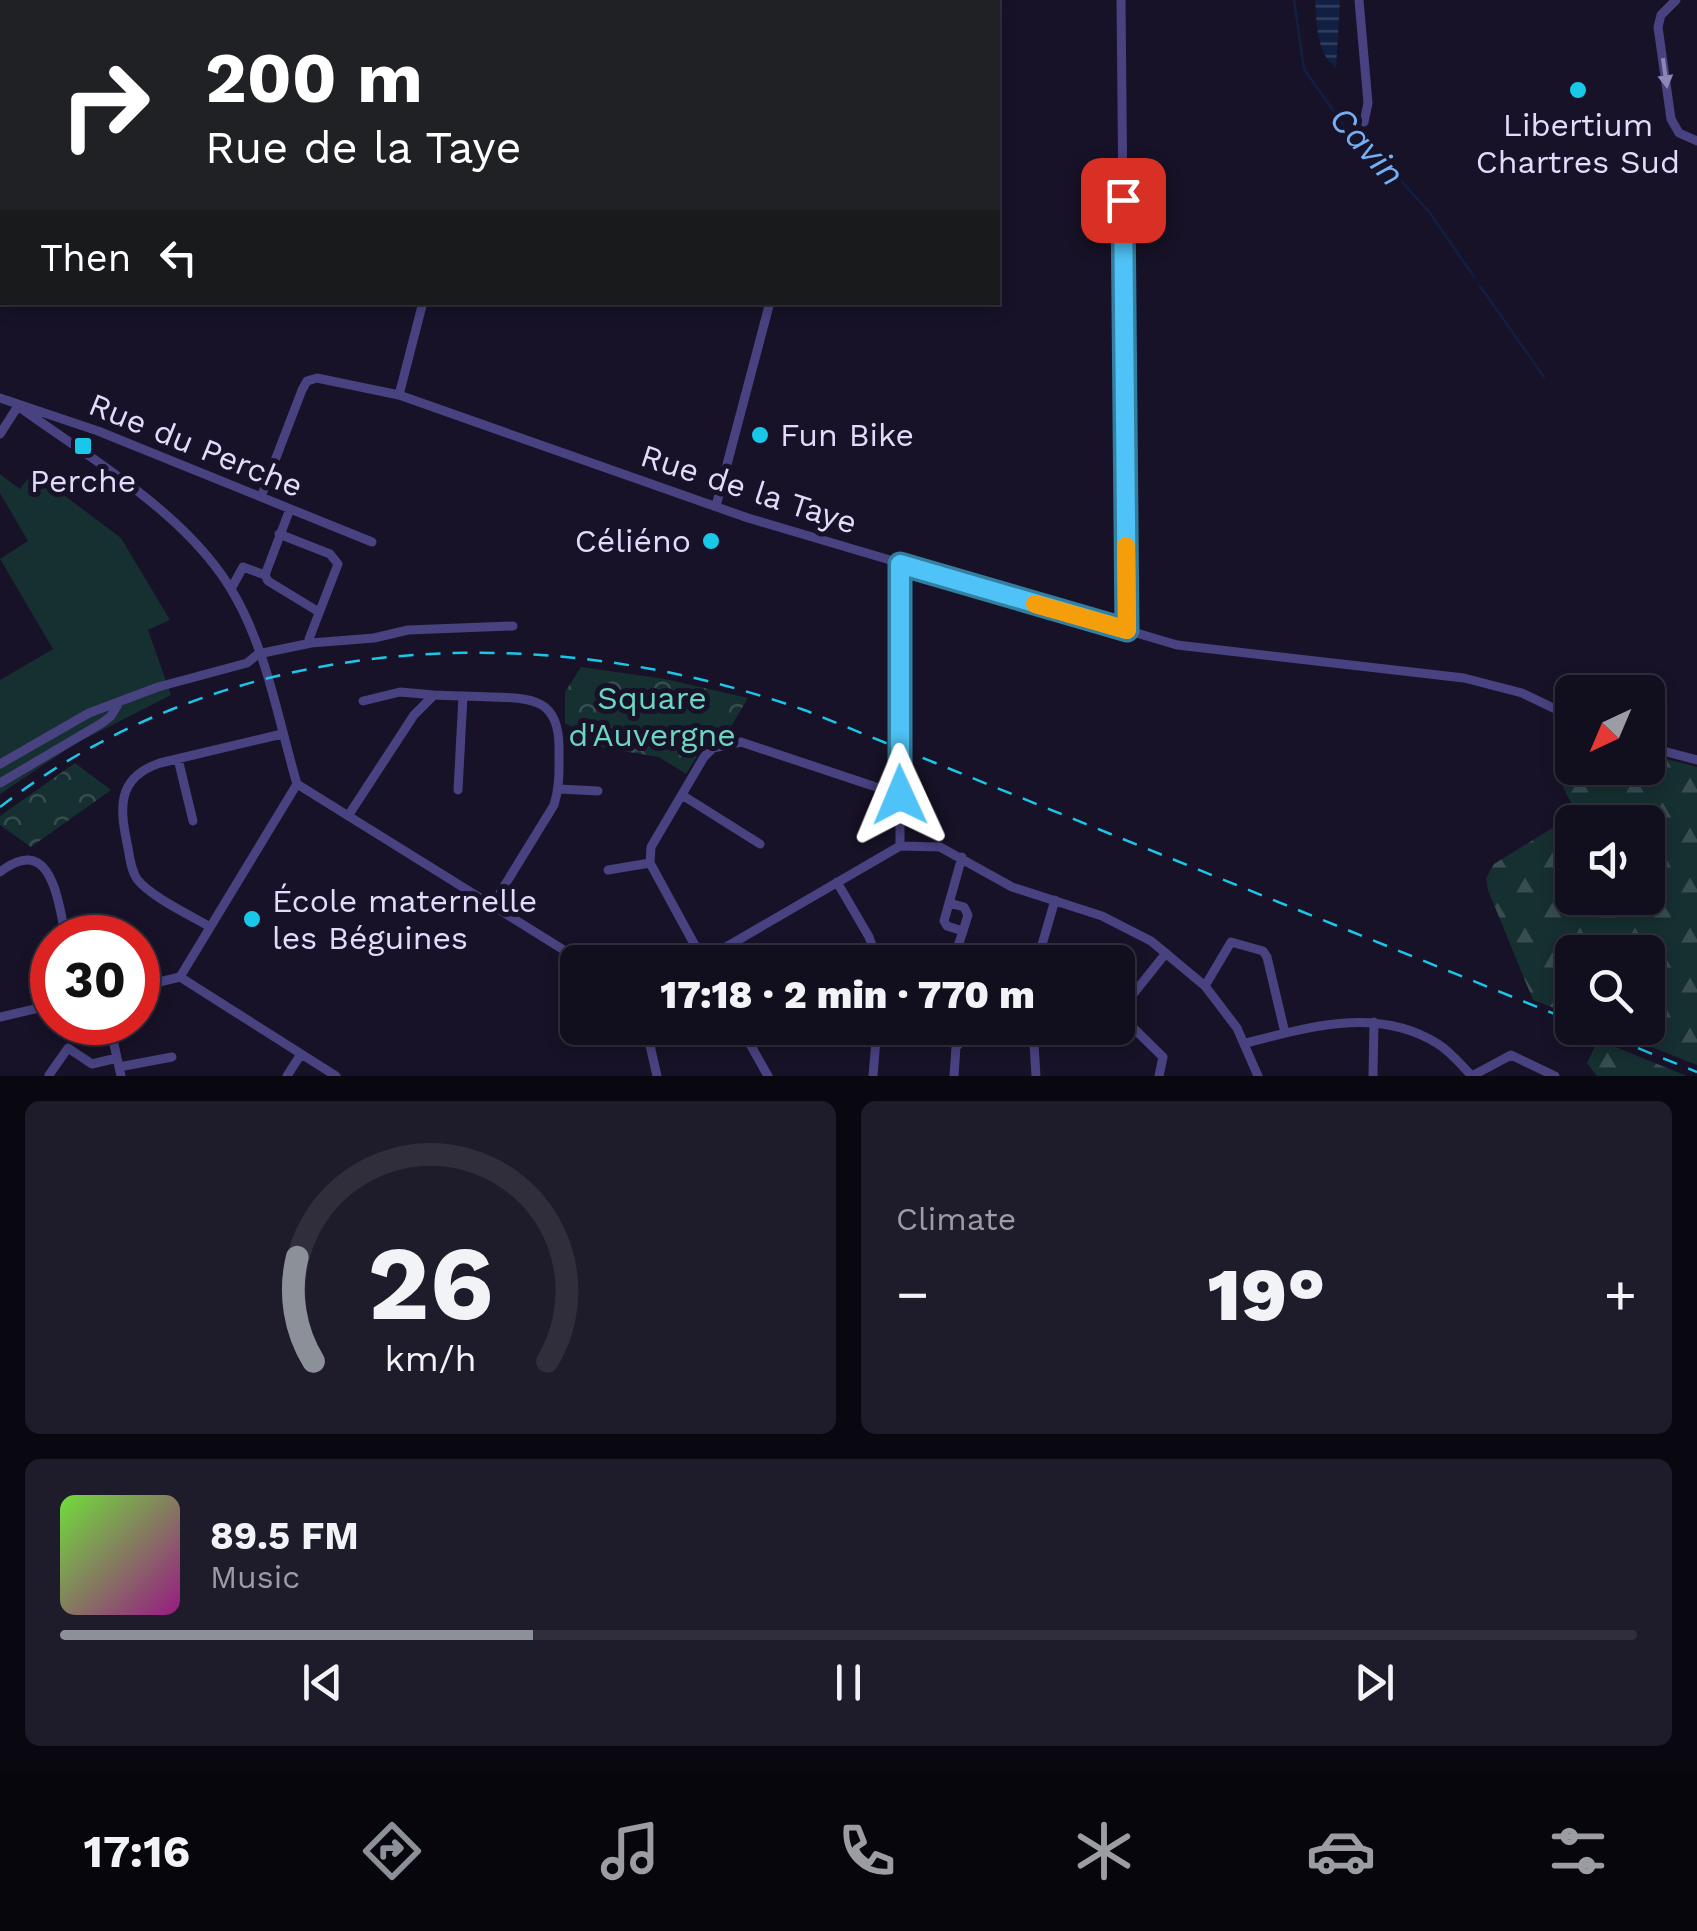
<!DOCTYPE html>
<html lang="en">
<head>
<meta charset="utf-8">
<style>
	:root { --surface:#110e1d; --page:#1e1c2a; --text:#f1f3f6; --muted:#9c9ca4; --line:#302e3b; --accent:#8c9099 }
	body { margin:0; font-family:"Work Sans",sans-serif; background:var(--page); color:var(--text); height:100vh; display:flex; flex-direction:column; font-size:38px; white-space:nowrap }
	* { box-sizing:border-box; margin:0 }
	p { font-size:32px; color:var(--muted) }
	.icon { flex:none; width:55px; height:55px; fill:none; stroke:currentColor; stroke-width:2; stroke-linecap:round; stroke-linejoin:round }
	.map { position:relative; height:1076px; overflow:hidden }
	.sheet { display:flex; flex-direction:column; gap:25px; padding:25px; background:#090810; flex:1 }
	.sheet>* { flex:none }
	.hud { position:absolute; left:0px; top:0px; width:1000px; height:305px; box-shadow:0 5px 15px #0003,0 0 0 2px var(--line); background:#202124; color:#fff; overflow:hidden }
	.needle { width:65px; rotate:224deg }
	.controls { position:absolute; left:1555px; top:675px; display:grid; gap:20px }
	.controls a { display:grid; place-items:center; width:110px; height:110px; border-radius:15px; background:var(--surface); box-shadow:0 5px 15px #0003,0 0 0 2px var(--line); font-size:50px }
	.speed { position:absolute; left:30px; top:915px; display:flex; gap:20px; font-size:50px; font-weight:700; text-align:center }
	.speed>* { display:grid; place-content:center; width:130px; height:130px; border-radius:50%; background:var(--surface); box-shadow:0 5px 15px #0003,0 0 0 2px var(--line); line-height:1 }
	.speed .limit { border:15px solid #d22; background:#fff; color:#111 }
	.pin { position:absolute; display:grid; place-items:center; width:85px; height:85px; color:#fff; margin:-42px; border-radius:20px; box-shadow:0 5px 15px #0006 }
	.me { position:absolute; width:110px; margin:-55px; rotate:359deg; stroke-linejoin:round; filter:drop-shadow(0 0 8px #0008) }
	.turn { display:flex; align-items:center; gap:35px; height:210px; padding:0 40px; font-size:45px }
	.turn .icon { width:130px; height:130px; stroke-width:2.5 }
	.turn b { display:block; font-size:70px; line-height:85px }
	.then { display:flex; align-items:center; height:95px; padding:0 40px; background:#0003; gap:20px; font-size:38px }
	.big { font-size:75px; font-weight:800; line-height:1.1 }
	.sheet .card { flex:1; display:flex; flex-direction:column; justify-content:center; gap:15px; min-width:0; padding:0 35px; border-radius:15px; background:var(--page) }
	.sheet .dial { align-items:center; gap:0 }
	.dial svg { height:260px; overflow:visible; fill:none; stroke:var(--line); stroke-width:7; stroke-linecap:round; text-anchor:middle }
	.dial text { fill:var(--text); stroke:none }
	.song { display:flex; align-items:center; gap:30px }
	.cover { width:120px; height:120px; border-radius:15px; background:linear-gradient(135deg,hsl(100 70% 55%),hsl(310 70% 35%)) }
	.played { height:10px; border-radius:5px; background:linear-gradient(90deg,var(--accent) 30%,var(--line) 30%) }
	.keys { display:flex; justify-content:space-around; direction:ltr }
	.heat { display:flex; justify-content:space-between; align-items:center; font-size:55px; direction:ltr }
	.sheet .tiles { flex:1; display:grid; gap:25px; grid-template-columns:1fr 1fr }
	.card:last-child { grid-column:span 2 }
	.trip { position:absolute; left:560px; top:945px; width:575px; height:100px; border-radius:15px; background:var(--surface); box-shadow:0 5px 15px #0003,0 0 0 2px var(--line); font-weight:800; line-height:100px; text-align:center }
	.tabs { display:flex; height:160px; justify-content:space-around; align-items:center; background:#07060c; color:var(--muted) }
	.tabs .icon { width:70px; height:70px }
	.tabs .current { color:var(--accent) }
	.tabs b { font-size:45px; color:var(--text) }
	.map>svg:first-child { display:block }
	.forest { fill:url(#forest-firs); fill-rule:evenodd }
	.park { fill:url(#park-crowns) }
	.garden { fill:#162f30 }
	.water { fill:url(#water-rules) }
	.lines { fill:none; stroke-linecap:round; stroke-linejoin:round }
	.stream { stroke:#101f42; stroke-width:2.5 }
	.street { stroke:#484281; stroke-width:9 }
	.secondary { stroke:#857bf3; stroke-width:11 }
	.rail { stroke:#19c8e9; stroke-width:2.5; stroke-dasharray:15 12; stroke-linecap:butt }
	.oneway { fill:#8d87b8 }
	.route-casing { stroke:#337fa1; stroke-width:25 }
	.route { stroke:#4fc3f7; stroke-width:18 }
	.slow { stroke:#f59e0b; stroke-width:18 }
	.poi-dot { fill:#19c8e9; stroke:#171227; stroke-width:4 }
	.labels { text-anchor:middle; stroke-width:10; stroke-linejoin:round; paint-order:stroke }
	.poi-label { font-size:32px; fill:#e1dbfc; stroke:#171227 }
	.street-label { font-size:32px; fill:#e1dbfc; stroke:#171227 }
	.park-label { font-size:32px; fill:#6dd6c2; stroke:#171227 }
	.water-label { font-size:35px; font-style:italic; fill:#73aff2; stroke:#171227 }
</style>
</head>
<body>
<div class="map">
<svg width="1697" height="1076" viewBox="0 0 1697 1076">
	<defs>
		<pattern id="forest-firs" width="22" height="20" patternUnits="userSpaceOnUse" patternTransform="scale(2.5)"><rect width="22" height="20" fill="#162f30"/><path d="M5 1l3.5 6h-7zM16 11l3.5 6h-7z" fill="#384d4f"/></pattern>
		<pattern id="park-crowns" width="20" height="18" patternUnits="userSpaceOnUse" patternTransform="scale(2.5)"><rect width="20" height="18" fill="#162f30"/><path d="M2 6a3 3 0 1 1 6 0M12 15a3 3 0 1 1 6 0" fill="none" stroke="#384d4f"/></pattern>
		<pattern id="water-rules" width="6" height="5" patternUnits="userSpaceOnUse" patternTransform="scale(2.5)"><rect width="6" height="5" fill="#101f42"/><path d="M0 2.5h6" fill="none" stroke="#323f5e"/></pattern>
	</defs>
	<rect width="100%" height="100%" fill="#171227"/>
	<path class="forest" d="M1572 738V768H1648V754L1697 767V1065L1603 1028H1648V952H1572V1015L1533 1000 1488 890 1486 878 1494 864 1577 813C1558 779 1553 774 1572 738ZM1572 822H1648V898H1572Z
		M1598 1040 1687 1076H1597L1587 1063Z"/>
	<path class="park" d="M581 667 665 679 748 698 729 730 715 727 686 774 659 757 604 748 565 723V692Z
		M75 763 111 790 31 847 0 825V816Z"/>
	<path class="garden" d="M33 472 121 538 170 620 148 630 171 695 75 744 0 794V680L53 649 0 559 28 541 0 493V474L20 489Z"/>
	<path class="water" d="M1315 0H1340L1336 68C1316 53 1317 23 1315 0Z"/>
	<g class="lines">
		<path class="stream" d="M1294 0 1304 69 1349 133 1395 174 1430 213 1474 277
			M1480 286 1544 377"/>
		<path class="street" d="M534 0V2
			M1121 0 1127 630
			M1359 0 1368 103 1364 122
			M1676 0 1661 15 1658 27 1671 119 1679 133 1697 141
			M848 2 849 0
			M0 87H2
			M399 395 423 302
			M0 398 98 431 372 542
			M18 406C92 460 190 515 235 596 267 652 279 723 297 784L180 977 138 987
			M0 434 18 406
			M261 497 302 390 307 381 317 378 399 395 748 518 1177 645 1464 678 1522 693 1572 717
			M716 506 770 302
			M290 509 265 575 268 581 319 612
			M279 534 330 554 338 564 309 639 311 643
			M900 564V846
			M231 589 243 567 265 575
			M363 701 400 692 434 695
			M1648 747 1697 760
			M178 759 193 821
			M0 764 89 713 158 687 247 663 258 654 311 643 374 638 408 630 513 626
			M0 783 102 723 111 716 120 701
			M297 784 583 962
			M559 789 598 791
			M458 790 463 696
			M682 795 760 844
			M348 816 414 715 434 695C453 696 471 696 490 697 532 698 560 698 559 750 559 769 560 786 554 805L492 906
			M900 846 940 847 1012 887 1102 916 1151 941 1205 986 1237 1028 1258 1076
			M608 870 650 863
			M0 872C52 832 58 902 66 938
			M837 882 869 937 878 962
			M949 903 964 907 968 915 963 931
			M210 927C190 915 151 897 137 879 131 870 130 859 128 848 120 810 115 778 160 763L282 734
			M702 961 900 846
			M704 962 650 863 651 847 704 757 713 748 741 742 900 795
			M942 962 957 949 963 931 947 926 944 921 962 857
			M1037 962 1055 900
			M180 977 336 1076
			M1205 986 1231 942 1263 951 1267 957 1285 1033
			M0 1017 52 1005
			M109 1022 121 1076
			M646 1028 657 1076
			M741 1028 768 1076
			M1033 1028 1036 1076
			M747 1038 764 1028
			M1246 1043C1310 1027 1377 1006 1438 1044 1451 1052 1461 1065 1472 1076
			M119 1067 172 1057
			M49 1075 68 1048 92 1064 117 1058
			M287 1076 301 1054
			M873 1076 877 1028
			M954 1076 956 1047 975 1028
			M1159 1076 1163 1057 1118 1013 1166 953
			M1373 1076 1374 1022
			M1472 1076 1511 1055 1555 1076"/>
		<path class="secondary" d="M10 2V0
			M0 40 2 30"/>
		<path class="rail" d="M0 807C230 630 541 616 807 711L1572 1021
			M1588 1028 1697 1072"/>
	</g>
	<defs><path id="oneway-solid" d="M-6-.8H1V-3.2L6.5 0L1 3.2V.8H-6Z" transform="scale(2.5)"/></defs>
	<use class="oneway" href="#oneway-solid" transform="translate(1665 73) rotate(82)"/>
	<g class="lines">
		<defs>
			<path id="route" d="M900 795V564L1127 630 1123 200"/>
		</defs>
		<use href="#route" class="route-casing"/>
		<use href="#route" class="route"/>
		<path class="slow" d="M1035 604 1127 630 1126 546"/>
	</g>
	<g class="poi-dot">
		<circle cx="1578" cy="90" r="10"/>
		<circle cx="760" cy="435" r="10"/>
		<rect x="73" y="436" width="20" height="20" rx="5"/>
		<circle cx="711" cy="541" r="10"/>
		<circle cx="252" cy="919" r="10"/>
	</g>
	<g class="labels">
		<g class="poi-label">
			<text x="1578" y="136">Libertium<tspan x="1578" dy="37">Chartres Sud</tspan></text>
			<text x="780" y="446" text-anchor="start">Fun Bike</text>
			<text x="83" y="492">Perche</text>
			<text x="691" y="552" text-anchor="end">Céliéno</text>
			<text x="272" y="912" text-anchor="start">École maternelle<tspan x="272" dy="37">les Béguines</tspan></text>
		</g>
		<g class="street-label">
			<text transform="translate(196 445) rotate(22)" y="11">Rue du Perche</text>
			<text transform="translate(749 489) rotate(18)" y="11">Rue de la Taye</text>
		</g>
		<g class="park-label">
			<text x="652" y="709">Square<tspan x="652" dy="37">d'Auvergne</tspan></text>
		</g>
		<g class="water-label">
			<text transform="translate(1367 146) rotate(48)" y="12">Cavin</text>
		</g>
	</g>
</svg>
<div class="controls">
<a><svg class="needle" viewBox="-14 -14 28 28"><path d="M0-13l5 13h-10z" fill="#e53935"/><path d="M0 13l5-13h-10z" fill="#9c9ca4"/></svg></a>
<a><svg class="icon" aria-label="sound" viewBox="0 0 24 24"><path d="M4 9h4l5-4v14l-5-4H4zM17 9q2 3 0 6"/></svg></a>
<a><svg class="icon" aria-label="search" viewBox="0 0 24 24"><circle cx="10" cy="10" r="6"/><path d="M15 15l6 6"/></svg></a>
</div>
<div class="speed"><div class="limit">30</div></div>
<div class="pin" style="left:1123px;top:200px;background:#d93025"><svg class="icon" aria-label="arrive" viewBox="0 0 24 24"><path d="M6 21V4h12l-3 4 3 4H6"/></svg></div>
<svg class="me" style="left:900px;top:795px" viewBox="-20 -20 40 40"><path d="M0-17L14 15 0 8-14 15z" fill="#4fc3f7" stroke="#fff" stroke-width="4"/></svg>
<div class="trip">17:18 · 2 min · 770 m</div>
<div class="hud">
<div class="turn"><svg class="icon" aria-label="right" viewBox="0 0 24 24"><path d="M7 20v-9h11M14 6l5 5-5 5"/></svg><div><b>200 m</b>Rue de la Taye</div></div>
<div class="then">Then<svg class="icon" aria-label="left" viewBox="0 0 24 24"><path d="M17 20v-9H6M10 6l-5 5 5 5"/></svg></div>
</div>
</div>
<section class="sheet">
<div class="tiles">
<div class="card dial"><svg viewBox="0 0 100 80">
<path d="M14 69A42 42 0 1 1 86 69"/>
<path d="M14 69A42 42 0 0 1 9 37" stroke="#8c9099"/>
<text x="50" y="56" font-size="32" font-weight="700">26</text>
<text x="50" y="72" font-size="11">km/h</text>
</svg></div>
<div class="card"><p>Climate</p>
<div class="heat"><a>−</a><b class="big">19°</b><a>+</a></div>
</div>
<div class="card">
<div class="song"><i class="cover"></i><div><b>89.5 FM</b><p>Music</p></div></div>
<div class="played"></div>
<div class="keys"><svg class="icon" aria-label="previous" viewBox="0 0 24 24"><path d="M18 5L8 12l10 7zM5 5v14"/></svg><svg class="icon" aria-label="pause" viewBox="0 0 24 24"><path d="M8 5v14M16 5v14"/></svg><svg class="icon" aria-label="next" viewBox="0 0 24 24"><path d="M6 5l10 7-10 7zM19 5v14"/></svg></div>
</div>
</div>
</section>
<nav class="tabs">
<b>17:16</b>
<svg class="icon current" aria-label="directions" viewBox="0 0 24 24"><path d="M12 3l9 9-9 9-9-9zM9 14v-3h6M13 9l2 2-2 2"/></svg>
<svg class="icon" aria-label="music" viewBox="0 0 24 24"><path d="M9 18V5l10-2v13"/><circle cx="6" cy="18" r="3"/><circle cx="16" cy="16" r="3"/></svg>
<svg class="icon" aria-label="phone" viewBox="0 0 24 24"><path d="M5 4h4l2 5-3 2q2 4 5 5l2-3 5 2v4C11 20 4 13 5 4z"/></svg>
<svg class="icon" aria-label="climate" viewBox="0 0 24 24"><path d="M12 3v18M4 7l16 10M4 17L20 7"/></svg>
<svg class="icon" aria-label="car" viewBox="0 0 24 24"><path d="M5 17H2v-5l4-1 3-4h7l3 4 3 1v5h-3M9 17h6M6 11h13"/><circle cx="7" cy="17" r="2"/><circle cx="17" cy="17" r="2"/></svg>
<svg class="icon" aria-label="filters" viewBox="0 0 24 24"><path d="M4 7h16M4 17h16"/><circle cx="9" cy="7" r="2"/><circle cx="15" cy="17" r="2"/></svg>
</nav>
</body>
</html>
